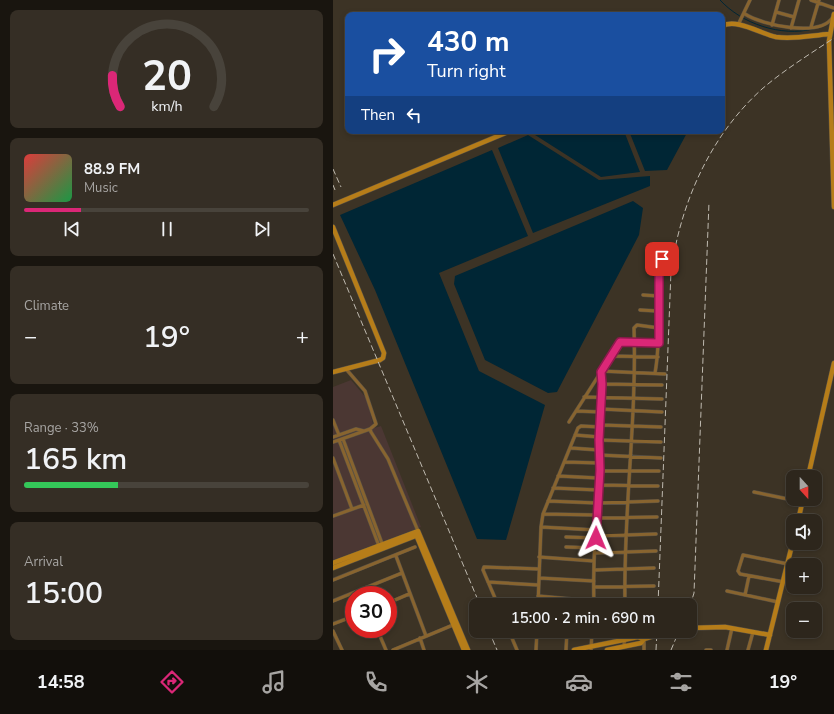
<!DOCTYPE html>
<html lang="en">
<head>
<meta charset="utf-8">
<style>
	:root { --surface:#2d261c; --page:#352e25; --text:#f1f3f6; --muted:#a7a5a3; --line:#48433b; --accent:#db2777 }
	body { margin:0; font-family:"Nunito Sans",sans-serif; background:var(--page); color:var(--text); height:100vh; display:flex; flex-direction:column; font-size:15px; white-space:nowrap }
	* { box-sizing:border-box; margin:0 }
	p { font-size:13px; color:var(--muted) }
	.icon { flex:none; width:22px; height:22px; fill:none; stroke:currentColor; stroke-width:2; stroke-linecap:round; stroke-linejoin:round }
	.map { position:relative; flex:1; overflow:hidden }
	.panel { display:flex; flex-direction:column; gap:10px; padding:10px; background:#19150f; width:333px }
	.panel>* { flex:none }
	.guide { position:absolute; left:12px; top:12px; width:380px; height:122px; border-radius:8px; box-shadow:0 2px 6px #0003,0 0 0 1px var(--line); background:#1a4fa0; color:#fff; overflow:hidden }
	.needle { width:26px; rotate:159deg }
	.fabs { position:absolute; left:453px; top:470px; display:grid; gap:8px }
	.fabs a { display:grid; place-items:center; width:36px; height:36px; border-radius:8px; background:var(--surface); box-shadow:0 2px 6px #0003,0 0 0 1px var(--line); font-size:20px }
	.speed { position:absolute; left:12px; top:586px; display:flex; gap:8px; font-size:20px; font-weight:700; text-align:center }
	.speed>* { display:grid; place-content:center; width:52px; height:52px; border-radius:50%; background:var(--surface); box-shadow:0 2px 6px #0003,0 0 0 1px var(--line); line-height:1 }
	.speed .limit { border:6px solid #d22; background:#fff; color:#111 }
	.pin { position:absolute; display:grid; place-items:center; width:34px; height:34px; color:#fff; margin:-17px; border-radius:8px; box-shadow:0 2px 6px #0006 }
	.me { position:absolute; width:44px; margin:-22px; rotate:1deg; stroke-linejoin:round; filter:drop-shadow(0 0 3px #0008) }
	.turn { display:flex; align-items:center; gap:14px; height:84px; padding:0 16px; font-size:18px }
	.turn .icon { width:52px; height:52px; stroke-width:2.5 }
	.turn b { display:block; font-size:28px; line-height:34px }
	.then { display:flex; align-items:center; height:38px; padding:0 16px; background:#0003; gap:8px; font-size:15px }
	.big { font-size:30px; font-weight:600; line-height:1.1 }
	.panel .widget { flex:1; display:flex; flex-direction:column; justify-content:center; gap:6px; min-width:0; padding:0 14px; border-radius:8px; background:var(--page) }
	.panel .dial { align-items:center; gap:0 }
	.dial svg { height:104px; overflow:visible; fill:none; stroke:var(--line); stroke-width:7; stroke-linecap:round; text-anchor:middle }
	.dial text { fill:var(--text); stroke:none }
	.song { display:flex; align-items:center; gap:12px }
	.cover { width:48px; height:48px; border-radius:6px; background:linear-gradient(135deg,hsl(0 70% 55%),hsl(140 70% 35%)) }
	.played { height:4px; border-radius:2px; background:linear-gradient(90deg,var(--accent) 20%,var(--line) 20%) }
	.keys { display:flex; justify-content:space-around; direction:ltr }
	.heat { display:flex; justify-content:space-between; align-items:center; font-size:22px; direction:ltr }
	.charge { height:6px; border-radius:3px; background:linear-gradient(90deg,#34c759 33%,var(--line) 0) }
	.trip { position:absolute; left:136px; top:598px; width:228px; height:40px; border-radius:8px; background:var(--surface); box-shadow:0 2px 6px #0003,0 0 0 1px var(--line); font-weight:600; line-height:40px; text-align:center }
	.tabs { display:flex; height:64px; justify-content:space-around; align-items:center; background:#120f0b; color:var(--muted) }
	.tabs .icon { width:28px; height:28px }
	.tabs .active { color:var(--accent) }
	.tabs b { font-size:18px; color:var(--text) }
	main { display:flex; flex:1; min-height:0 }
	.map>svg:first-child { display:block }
	.commercial { fill:#4b3733 }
	.water { fill:#002635 }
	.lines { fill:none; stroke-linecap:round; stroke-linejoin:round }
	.stream { stroke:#002635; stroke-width:1 }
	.street-casing { stroke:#595144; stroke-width:4 }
	.secondary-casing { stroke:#595144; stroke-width:5.5 }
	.street { stroke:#88642f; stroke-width:3 }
	.secondary { stroke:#b67d19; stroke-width:4.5 }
	.rail { stroke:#bfbab0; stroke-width:1; stroke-dasharray:6 3; stroke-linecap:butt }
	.route-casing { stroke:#8e194d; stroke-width:10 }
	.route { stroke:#db2777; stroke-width:7 }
</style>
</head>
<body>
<main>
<section class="panel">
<div class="widget dial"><svg viewBox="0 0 100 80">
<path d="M14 69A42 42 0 1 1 86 69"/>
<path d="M14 69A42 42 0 0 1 8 45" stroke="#db2777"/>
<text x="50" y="56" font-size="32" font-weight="700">20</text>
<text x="50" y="72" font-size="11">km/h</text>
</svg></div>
<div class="widget">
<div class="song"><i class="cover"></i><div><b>88.9 FM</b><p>Music</p></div></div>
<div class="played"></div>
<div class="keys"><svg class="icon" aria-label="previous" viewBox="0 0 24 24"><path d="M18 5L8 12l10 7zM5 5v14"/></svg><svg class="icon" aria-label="pause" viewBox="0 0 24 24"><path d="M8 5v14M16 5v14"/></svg><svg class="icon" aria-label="next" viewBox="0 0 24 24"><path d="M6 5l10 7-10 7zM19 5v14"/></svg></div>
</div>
<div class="widget"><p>Climate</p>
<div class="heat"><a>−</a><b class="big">19°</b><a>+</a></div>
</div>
<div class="widget"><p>Range · 33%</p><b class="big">165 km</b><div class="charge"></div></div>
<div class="widget"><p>Arrival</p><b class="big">15:00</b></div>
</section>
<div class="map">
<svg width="501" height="650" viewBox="0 0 501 650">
	<rect width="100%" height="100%" fill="#3c3325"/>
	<path class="commercial" d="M18 380 34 399 41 428 48 426 88 527 0 560V387Z"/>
	<path class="water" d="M203 131H291L307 172 268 177 199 133Z
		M296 131H355L334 170 312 171Z
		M195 135 266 180 317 176V186L200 233 165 148Z
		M159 150 195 236 106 273 146 371 212 405 173 540 144 539 42 290 7 215Z
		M300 201 310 208 306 235 224 392 215 393 152 360 121 284 122 276Z"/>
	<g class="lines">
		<path class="stream" d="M387 0C409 24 448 37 480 29"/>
		<defs>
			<path id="street" d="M478 0 501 8
				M443 12 461 17
				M412 14C429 25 487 38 500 17
				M405 25 417 0
				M439 25 446 0
				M478 27 486 0
				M458 28 466 0
				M310 295 325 296
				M307 310 324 311
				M278 356 325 357
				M13 369 32 391 43 424 37 429 38 432 55 459 85 531
				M268 371 332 374
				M322 373C330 331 320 292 332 249
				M269 384 329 385
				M251 397 329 399
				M268 409 329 412
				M243 411 268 412
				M0 420 6 435
				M236 422 287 342 326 343
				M268 425 328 427
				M242 435 266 437
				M0 437 23 429 31 431
				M10 439 50 546
				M6 440 46 546
				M266 440 328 442
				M0 442 37 429
				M238 448 266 450
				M266 455 328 458
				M0 458 19 509
				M232 462 267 463
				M267 471H326
				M225 476 265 478
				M266 485 325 486
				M220 488 265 490
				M421 492 469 502
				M215 501 264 503 325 501
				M210 514 263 515
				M0 516 31 505
				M263 518 324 517
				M208 527 263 530
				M263 536 323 534
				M233 537 263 538
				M233 547 262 548
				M262 553 323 551
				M63 556 93 636
				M206 557 261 561
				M262 570 321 568
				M206 578 261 581
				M0 580 82 547
				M155 582 205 585
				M451 582 407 574 405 571 410 555 455 564
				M261 587 321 586
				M394 591 445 602
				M412 595 416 576
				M205 596 261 601
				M0 601 69 573
				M164 602 205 604
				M55 603 76 594
				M261 604 320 603
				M165 605 150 570 151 567 206 569
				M205 605 208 527 210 514 245 428 248 426 267 427
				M261 605C258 527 272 450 268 372
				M292 605C290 513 304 420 301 328L304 325 326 328
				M0 624 21 616
				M44 629 53 650
				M0 631 9 650
				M176 631 184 650
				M87 638 91 650
				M311 640V650
				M291 647 292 631
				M60 650 120 625
				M203 650 204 631
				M233 650 234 631
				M258 650 259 631
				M373 650H378
				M394 650 399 628
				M415 650 420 632"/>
			<path id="secondary" d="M501 14 496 41 501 207
				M389 26C404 18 428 34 443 37 461 40 480 35 497 34
				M0 205 177 131
				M0 227 51 353 50 358 47 360 0 372
				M475 477 501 363
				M465 521 470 499
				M82 532 131 650
				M0 563 85 531 135 650
				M0 568 85 535
				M357 628 392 627 437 635
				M241 650 305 637 311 639
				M274 650 308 643 311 639 337 631
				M433 650 460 541"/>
		</defs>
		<use href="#street" class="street-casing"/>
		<use href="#secondary" class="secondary-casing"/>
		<use href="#street" class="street"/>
		<use href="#secondary" class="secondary"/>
		<path class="rail" d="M0 169 8 187
			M0 185 2 190
			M0 254 147 605
			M325 605 338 271C348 202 377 136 429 89 451 70 477 54 501 38
			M357 606 361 593 376 202
			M156 631 164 650
			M323 650 324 631
			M338 650 346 631"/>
	</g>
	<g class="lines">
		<defs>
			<path id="route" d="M263 538 267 470 266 440 269 384 268 372 287 342 326 343V275L329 259"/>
		</defs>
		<use href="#route" class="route-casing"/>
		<use href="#route" class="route"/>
	</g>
</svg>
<div class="fabs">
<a><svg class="needle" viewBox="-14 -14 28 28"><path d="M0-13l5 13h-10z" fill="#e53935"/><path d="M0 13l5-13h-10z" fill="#a7a5a3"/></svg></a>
<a><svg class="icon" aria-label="sound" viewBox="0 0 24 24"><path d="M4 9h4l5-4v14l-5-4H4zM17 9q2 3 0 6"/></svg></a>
<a>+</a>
<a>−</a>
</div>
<div class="speed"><div class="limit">30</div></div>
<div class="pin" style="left:329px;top:259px;background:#d93025"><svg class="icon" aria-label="arrive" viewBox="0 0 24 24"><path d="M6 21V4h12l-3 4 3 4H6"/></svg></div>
<svg class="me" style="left:263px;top:538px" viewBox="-20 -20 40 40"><path d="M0-17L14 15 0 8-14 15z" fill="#db2777" stroke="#fff" stroke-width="4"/></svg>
<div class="trip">15:00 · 2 min · 690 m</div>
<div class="guide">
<div class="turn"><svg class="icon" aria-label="right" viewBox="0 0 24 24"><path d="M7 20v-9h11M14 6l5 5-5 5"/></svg><div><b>430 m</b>Turn right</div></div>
<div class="then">Then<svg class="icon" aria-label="left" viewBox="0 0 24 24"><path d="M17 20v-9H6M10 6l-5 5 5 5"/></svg></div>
</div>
</div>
</main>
<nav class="tabs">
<b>14:58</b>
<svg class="icon active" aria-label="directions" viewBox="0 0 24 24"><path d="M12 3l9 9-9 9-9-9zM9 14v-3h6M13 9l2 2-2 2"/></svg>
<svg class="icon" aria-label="music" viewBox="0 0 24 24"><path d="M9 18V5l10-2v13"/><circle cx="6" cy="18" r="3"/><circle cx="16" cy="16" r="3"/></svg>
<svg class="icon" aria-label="phone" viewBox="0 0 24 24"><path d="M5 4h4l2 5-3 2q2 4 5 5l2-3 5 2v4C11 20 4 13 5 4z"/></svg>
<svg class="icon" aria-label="climate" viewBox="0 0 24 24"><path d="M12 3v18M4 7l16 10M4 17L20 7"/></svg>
<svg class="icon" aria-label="car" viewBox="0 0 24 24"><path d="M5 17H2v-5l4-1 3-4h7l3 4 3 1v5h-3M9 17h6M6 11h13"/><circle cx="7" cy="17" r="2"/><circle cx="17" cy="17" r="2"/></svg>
<svg class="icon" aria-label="filters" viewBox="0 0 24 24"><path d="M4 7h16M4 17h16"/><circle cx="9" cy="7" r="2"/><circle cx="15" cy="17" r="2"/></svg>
<b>19°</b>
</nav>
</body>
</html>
